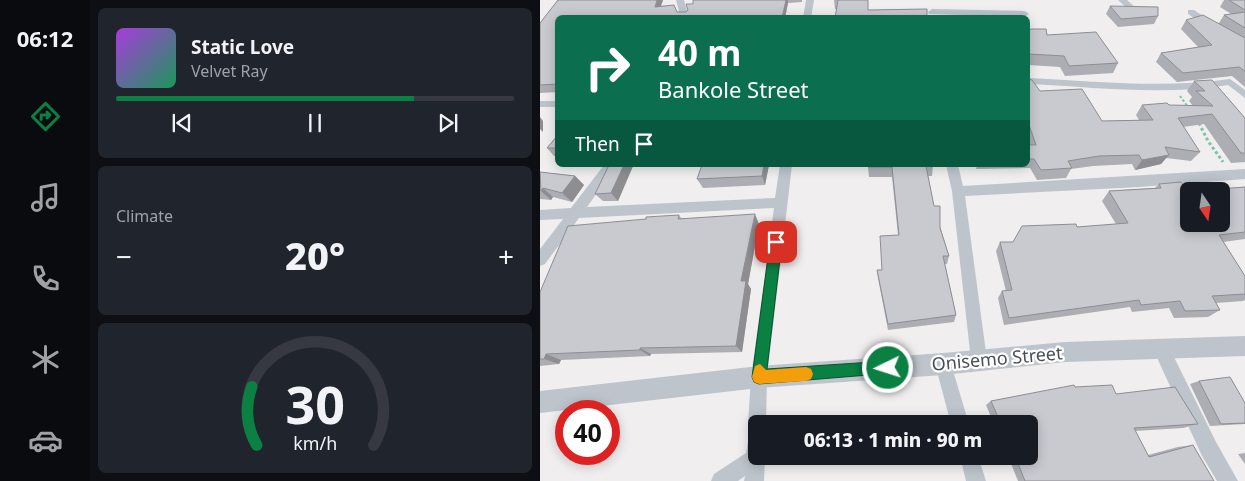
<!DOCTYPE html>
<html lang="en">
<head>
<meta charset="utf-8">
<style>
	:root { --surface:#171b24; --page:#20242c; --text:#f1f3f6; --muted:#9ea1a6; --line:#363941; --accent:#0b8043 }
	body { margin:0; font-family:"Noto Sans",sans-serif; background:var(--page); color:var(--text); height:100vh; display:flex; flex-direction:column; font-size:19px; white-space:nowrap }
	* { box-sizing:border-box; margin:0 }
	p { font-size:16px; color:var(--muted) }
	.icon { flex:none; width:28px; height:28px; fill:none; stroke:currentColor; stroke-width:2; stroke-linecap:round; stroke-linejoin:round }
	.map { position:relative; flex:1; overflow:hidden }
	.sheet { display:flex; flex-direction:column; gap:8px; padding:8px; background:#0d0f14; width:450px }
	.sheet>* { flex:none }
	.guide { position:absolute; left:15px; top:15px; width:475px; height:152px; border-radius:8px; box-shadow:0 2px 12px #0003; background:#0b6e4f; color:#fff; overflow:hidden }
	.needle { width:32px; rotate:167deg }
	.tools { position:absolute; left:640px; top:182px; display:grid; gap:10px }
	.tools a { display:grid; place-items:center; width:50px; height:50px; border-radius:8px; background:var(--surface); box-shadow:0 2px 12px #0003; font-size:25px }
	.speed { position:absolute; left:15px; top:400px; display:flex; gap:10px; font-size:25px; font-weight:700; text-align:center }
	.speed>* { display:grid; place-content:center; width:65px; height:65px; border-radius:50%; background:var(--surface); box-shadow:0 2px 12px #0003; line-height:1 }
	.speed .limit { border:8px solid #d22; background:#fff; color:#111 }
	.pin { position:absolute; display:grid; place-items:center; width:42px; height:42px; color:#fff; margin:-21px; border-radius:10px; box-shadow:0 2px 8px #0006 }
	.me { position:absolute; width:55px; margin:-28px; rotate:266deg; stroke-linejoin:round; filter:drop-shadow(0 0 4px #0008) }
	.turn { display:flex; align-items:center; gap:18px; height:105px; padding:0 20px; font-size:22px }
	.turn .icon { width:65px; height:65px; stroke-width:2.5 }
	.turn b { display:block; font-size:35px; line-height:42px }
	.then { display:flex; align-items:center; height:48px; padding:0 20px; background:#0003; gap:10px; font-size:19px }
	.big { font-size:38px; font-weight:800; line-height:1.1 }
	.sheet .card { flex:1; display:flex; flex-direction:column; justify-content:center; gap:8px; min-width:0; padding:0 18px; border-radius:8px; background:var(--page) }
	.sheet .dial { align-items:center; gap:0 }
	.dial svg { height:130px; overflow:visible; fill:none; stroke:var(--line); stroke-width:7; stroke-linecap:round; text-anchor:middle }
	.dial text { fill:var(--text); stroke:none }
	.song { display:flex; align-items:center; gap:15px }
	.cover { width:60px; height:60px; border-radius:8px; background:linear-gradient(135deg,hsl(280 70% 55%),hsl(150 70% 35%)) }
	.played { height:5px; border-radius:2px; background:linear-gradient(90deg,var(--accent) 75%,var(--line) 75%) }
	.keys { display:flex; justify-content:space-around; direction:ltr }
	.heat { display:flex; justify-content:space-between; align-items:center; font-size:28px; direction:ltr }
	.trip { position:absolute; left:208px; top:415px; width:290px; height:50px; border-radius:8px; background:var(--surface); box-shadow:0 2px 12px #0003; font-weight:800; line-height:50px; text-align:center }
	main { display:flex; flex:1; min-height:0 }
	.menu { display:flex; flex-direction:column; width:90px; justify-content:space-around; align-items:center; background:#090b0e; color:var(--muted) }
	.menu .icon { width:35px; height:35px }
	.menu .current { color:var(--accent) }
	.menu b { font-size:22px; color:var(--text) }
	.map>svg:first-child { display:block }
	.lines { fill:none; stroke-linecap:round; stroke-linejoin:round }
	.path-far1 { stroke:#7bc5a7; stroke-width:2; stroke-dasharray:2.5 2; stroke-linecap:butt }
	.path { stroke:#7bc5a7; stroke-width:3; stroke-dasharray:3 2.5; stroke-linecap:butt }
	.minor { fill:#bdc4cc; fill-rule:evenodd }
	.tertiary { fill:#bdc4cc; fill-rule:evenodd }
	.wall { fill:#adaeb3 }
	.shaded-wall { fill:#8d8d92 }
	.building { fill:#c9cad0; stroke:#8d8d92 }
	.route { fill:#0b8043; stroke:#07532c }
	.slow { fill:#f59e0b }
	.labels { text-anchor:middle; stroke-width:4.5; stroke-linejoin:round; paint-order:stroke }
	.near-street-label { font-size:18px; fill:#484f59; stroke:#fff }
</style>
</head>
<body>
<main>
<nav class="menu">
<b>06:12</b>
<svg class="icon current" aria-label="directions" viewBox="0 0 24 24"><path d="M12 3l9 9-9 9-9-9zM9 14v-3h6M13 9l2 2-2 2"/></svg>
<svg class="icon" aria-label="music" viewBox="0 0 24 24"><path d="M9 18V5l10-2v13"/><circle cx="6" cy="18" r="3"/><circle cx="16" cy="16" r="3"/></svg>
<svg class="icon" aria-label="phone" viewBox="0 0 24 24"><path d="M5 4h4l2 5-3 2q2 4 5 5l2-3 5 2v4C11 20 4 13 5 4z"/></svg>
<svg class="icon" aria-label="climate" viewBox="0 0 24 24"><path d="M12 3v18M4 7l16 10M4 17L20 7"/></svg>
<svg class="icon" aria-label="car" viewBox="0 0 24 24"><path d="M5 17H2v-5l4-1 3-4h7l3 4 3 1v5h-3M9 17h6M6 11h13"/><circle cx="7" cy="17" r="2"/><circle cx="17" cy="17" r="2"/></svg>
</nav>
<section class="sheet">
<div class="card">
<div class="song"><i class="cover"></i><div><b>Static Love</b><p>Velvet Ray</p></div></div>
<div class="played"></div>
<div class="keys"><svg class="icon" aria-label="previous" viewBox="0 0 24 24"><path d="M18 5L8 12l10 7zM5 5v14"/></svg><svg class="icon" aria-label="pause" viewBox="0 0 24 24"><path d="M8 5v14M16 5v14"/></svg><svg class="icon" aria-label="next" viewBox="0 0 24 24"><path d="M6 5l10 7-10 7zM19 5v14"/></svg></div>
</div>
<div class="card"><p>Climate</p>
<div class="heat"><a>−</a><b class="big">20°</b><a>+</a></div>
</div>
<div class="card dial"><svg viewBox="0 0 100 80">
<path d="M14 69A42 42 0 1 1 86 69"/>
<path d="M14 69A42 42 0 0 1 11 33" stroke="#0b8043"/>
<text x="50" y="56" font-size="32" font-weight="700">30</text>
<text x="50" y="72" font-size="11">km/h</text>
</svg></div>
</section>
<div class="map">
<svg width="705" height="481" viewBox="0 0 705 481">
	<rect width="100%" height="100%" fill="#f0eeee"/>
	<g class="lines">
		<path class="path-far1" d="M640 96 648 107"/>
		<path class="path" d="M659 123 668 141 683 162"/>
		<path class="minor" d="M136 0H144L149 18H141Z
			M266 0H274L271 18H263Z
			M578 0H587L595 7 588 9Z
			M392 9 485 11 489 14 485 17 389 14 388 12Z
			M648 10H654L705 44V51L648 14Z
			M488 78C555 81 623 89 690 79L705 90V98L688 85C621 96 555 87 488 84Z
			M0 101H18V107H0Z
			M64 165H77L47 207 235 198 240 165H252L227 377 226 424H216V433L211 430 208 424 211 377 234 208 39 218 5 264 0 266V249L23 219 0 220V210L31 208Z
			M406 165H418L423 186 705 169V179L599 187 425 196 447 360 445 366 439 368 433 366 431 360 412 191Z
			M621 341 627 343 676 442 698 481H677L662 456 613 349 615 343Z
			M403 356 409 358 411 364 429 424H411L395 364 397 358Z
			M216 434V456L225 457 224 481H204L205 476 198 481H171L174 474 206 453 209 436Z
			M420 456H438L446 481H426Z"/>
		<path class="tertiary" d="M705 336V356L525 362 403 375 219 388 0 413V391L219 366 403 353 525 342Z"/>
	</g>
	<path class="wall" d="M18 0H123L121 6 134 5 137 12H146L148 10 146 4H153V0H262V2L248 3 245 18H18V92L0 93V23Z
		M294 0H328V10L387 18 295 9Z
		M684 0H705V87L692 76 637 82 616 62 621 53 658 47 641 29 646 20 679 23 684 15 691 14 680 7Z
		M570 6 618 16 614 24 578 27 566 14Z
		M488 31 507 35 578 63 573 73 525 76 520 67 488 65Z
		M488 79 500 91 562 121 599 120 596 115 602 105 653 106 649 101 652 97 647 91 654 81 705 118V162L691 163 664 124 643 127 660 152 651 161 626 158 621 164 595 170 592 164 553 166 531 169 526 178 497 180 490 168 436 169 437 165H488Z
		M18 135V156H14L7 148Z
		M69 165 93 166 78 201H63L55 194Z
		M162 165H229L225 185 163 188 157 179Z
		M393 166 392 176H388L394 206 409 256 407 264H405L416 315 414 322 348 330 338 278 337 270H342L358 235 352 177H329L328 167Z
		M0 172 35 176 44 185 32 202 13 197 11 200 0 199Z
		M619 184 648 192 705 187V239L683 242 705 276V300L703 301 676 303 680 310 668 317 634 318 629 308 592 312 590 307 464 325 458 298 462 291H466L456 251 460 242H473L537 227 576 224 562 201 569 191 615 188Z
		M139 215 141 218 219 224 208 284 211 289 202 352 111 354 110 356 21 360 19 364 0 366V292L106 219Z
		M659 381 705 403V424L670 426 650 384Z
		M535 387 576 394 658 424 643 428 595 431 608 455 638 447 653 445 674 481H478L468 456H489V424H454L446 405 451 401Z
		M705 453V464L698 454Z"/>
	<path class="shaded-wall" d="M117 0H123L118 14 115 7Z
		M246 0H248V3L245 18H242Z
		M0 117 3 121V132L0 129Z
		M629 155 621 164 595 170 602 160Z
		M84 165 93 166 78 201 71 193Z
		M224 165H229L225 185 222 176Z
		M35 176 44 185 32 202 22 193Z
		M3 188 13 197 11 200 1 191Z
		M215 214 219 224 208 284 211 289 202 352 196 346 201 281Z
		M100 348 111 354 110 356 100 350Z
		M6 354 21 360 19 364 4 359Z"/>
	<path class="building" d="M18 0H117L115 7 134 5 137 12H146L148 10 146 4H153V0H246L242 18H18V84L0 85V23Z
		M298 0H328V10L387 9V18H295Z
		M689 0H705V10Z
		M570 6 618 7V16L581 19Z
		M705 12V28L684 15Z
		M663 15 705 38V71L699 67 643 73 621 53 672 45 646 20Z
		M491 29H506L507 35 556 32 578 63 529 66 524 56 488 54V31Z
		M488 79 492 80 500 91 542 89 562 121 613 120 602 105 627 103 629 105 673 106 656 91H665L654 81 672 80 705 118V153H701L672 114 638 118 660 152 625 147 629 155 602 160 599 155 559 156 528 161 532 168 501 170 494 159H488V145H496L488 122Z
		M18 135V148H7Z
		M69 165H84L71 193 55 194Z
		M162 165H224L222 176 157 179Z
		M329 165H393V166H386L394 206H400V228L409 256H403L416 315 348 324 337 270H342L340 236 359 235 352 167H328Z
		M0 172 35 176 22 193 3 188 1 191Z
		M641 182 648 192H649V224H681V191H654L705 187V232L679 235 705 276V294L672 296 680 310 645 311 640 301 601 305 599 300 469 318 462 291 472 290 460 242H473L482 226 536 224 537 227 588 223 569 191 621 188 619 184Z
		M215 214 201 281H206L196 346 100 348V350L6 354 4 359H0V292L28 226 106 219V217L139 215 138 219Z
		M690 377 705 403V423L681 424 659 381Z
		M534 385 535 387 572 385 576 394 635 387 658 424 594 428 609 457 653 445 674 481H485L475 456H489V424H461L451 401Z"/>
	<path class="route" d="M236 237 242 242 227 369 348 361 353 363 355 368 353 373 219 384 214 382 212 377 230 242Z"/>
	<path class="slow" d="M220 364 226 370 266 367 271 369 273 374 271 379 266 381 219 384 214 382 212 377 215 366Z"/>
	<g class="labels">
		<g class="near-street-label">
			<text transform="translate(457 359) rotate(-5)" y="6">Onisemo Street</text>
		</g>
	</g>
</svg>
<div class="tools">
<a><svg class="needle" viewBox="-14 -14 28 28"><path d="M0-13l5 13h-10z" fill="#e53935"/><path d="M0 13l5-13h-10z" fill="#9ea1a6"/></svg></a>
</div>
<div class="speed"><div class="limit">40</div></div>
<div class="pin" style="left:236px;top:242px;background:#d93025"><svg class="icon" aria-label="arrive" viewBox="0 0 24 24"><path d="M6 21V4h12l-3 4 3 4H6"/></svg></div>
<svg class="me" style="left:348px;top:368px" viewBox="-20 -20 40 40"><circle r="17" fill="#0b8043" stroke="#fff" stroke-width="3"/><path d="M0-11L8 9 0 5-8 9z" fill="#fff"/></svg>
<div class="trip">06:13 · 1 min · 90 m</div>
<div class="guide">
<div class="turn"><svg class="icon" aria-label="right" viewBox="0 0 24 24"><path d="M7 20v-9h11M14 6l5 5-5 5"/></svg><div><b>40 m</b>Bankole Street</div></div>
<div class="then">Then<svg class="icon" aria-label="arrive" viewBox="0 0 24 24"><path d="M6 21V4h12l-3 4 3 4H6"/></svg></div>
</div>
</div>
</main>
</body>
</html>
